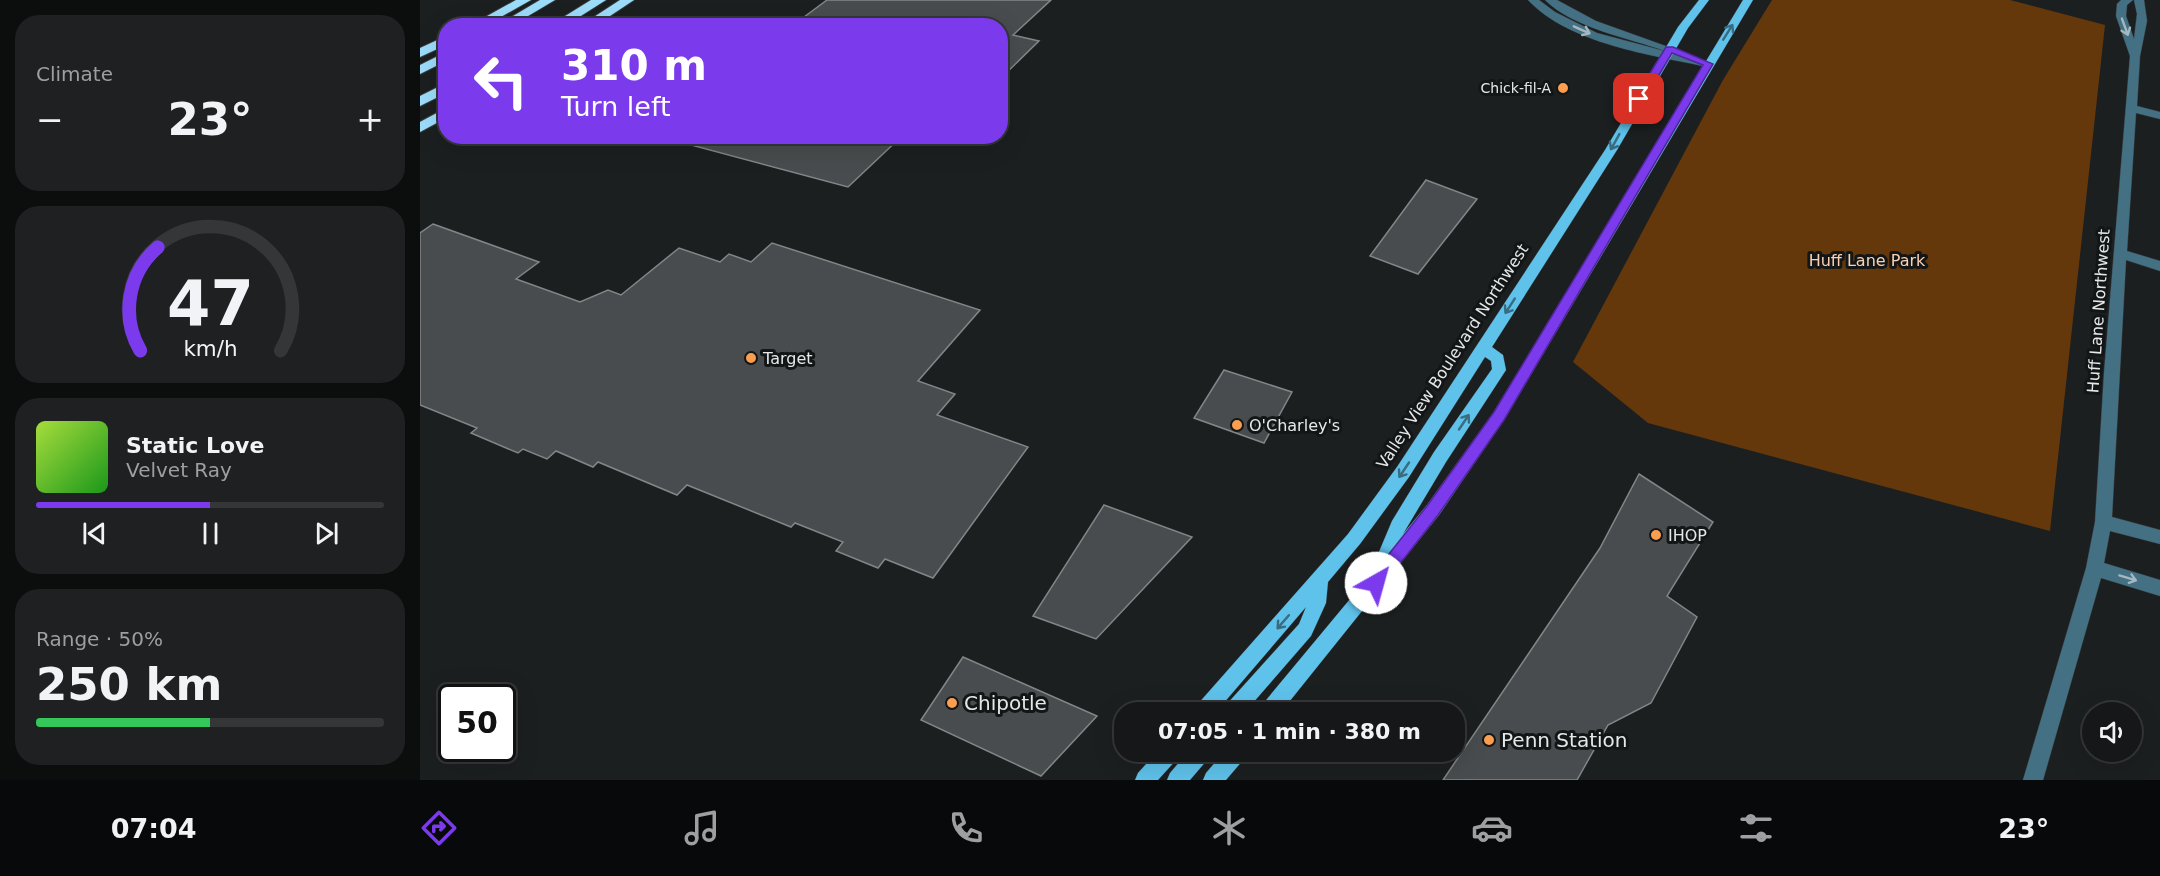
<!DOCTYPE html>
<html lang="en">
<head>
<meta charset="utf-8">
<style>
	:root { --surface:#151718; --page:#1e2021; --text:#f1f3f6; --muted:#9d9fa2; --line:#343637; --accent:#7c3aed }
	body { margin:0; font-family:"DejaVu Sans",sans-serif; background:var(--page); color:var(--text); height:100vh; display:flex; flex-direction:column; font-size:22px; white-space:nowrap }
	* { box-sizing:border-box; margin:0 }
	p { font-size:20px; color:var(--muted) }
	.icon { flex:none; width:33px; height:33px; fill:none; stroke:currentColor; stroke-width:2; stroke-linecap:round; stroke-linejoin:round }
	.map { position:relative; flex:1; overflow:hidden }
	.drawer { display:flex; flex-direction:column; gap:15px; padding:15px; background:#0c0d0d; width:420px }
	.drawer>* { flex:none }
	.guide { position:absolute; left:18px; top:18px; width:570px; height:126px; border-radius:24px; box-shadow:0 6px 24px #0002,0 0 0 2px var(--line); background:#7c3aed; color:#fff; overflow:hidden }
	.controls { position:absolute; left:1662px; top:702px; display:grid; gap:12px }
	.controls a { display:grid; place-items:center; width:60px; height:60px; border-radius:50%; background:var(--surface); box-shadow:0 6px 24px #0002,0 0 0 2px var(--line); font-size:30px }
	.speed { position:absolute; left:18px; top:684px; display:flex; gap:12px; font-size:30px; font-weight:700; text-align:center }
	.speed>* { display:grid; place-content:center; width:78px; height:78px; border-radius:50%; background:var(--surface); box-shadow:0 6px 24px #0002,0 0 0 2px var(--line); line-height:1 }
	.speed .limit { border:3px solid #111; border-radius:9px; background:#fff; color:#111 }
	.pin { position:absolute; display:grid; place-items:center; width:51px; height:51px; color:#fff; margin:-26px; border-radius:12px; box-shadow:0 3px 9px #0006 }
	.me { position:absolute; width:66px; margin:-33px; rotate:38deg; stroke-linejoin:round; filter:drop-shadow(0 0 4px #0008) }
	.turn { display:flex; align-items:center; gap:21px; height:126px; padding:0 24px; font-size:27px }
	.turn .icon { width:78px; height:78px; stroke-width:2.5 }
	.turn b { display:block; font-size:42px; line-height:51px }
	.big { font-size:45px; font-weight:800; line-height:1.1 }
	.drawer .widget { flex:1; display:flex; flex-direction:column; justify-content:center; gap:9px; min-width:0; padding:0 21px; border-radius:24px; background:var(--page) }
	.drawer .dial { align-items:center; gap:0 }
	.dial svg { height:156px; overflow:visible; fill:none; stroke:var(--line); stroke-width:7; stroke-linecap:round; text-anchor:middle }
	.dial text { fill:var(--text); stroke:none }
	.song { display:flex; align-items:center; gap:18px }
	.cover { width:72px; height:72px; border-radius:9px; background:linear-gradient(135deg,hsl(80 70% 55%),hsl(120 70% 35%)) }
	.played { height:6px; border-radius:3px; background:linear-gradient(90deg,var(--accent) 50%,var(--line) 50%) }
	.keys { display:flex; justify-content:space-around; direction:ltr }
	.heat { display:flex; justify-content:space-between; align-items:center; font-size:33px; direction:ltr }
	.charge { height:9px; border-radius:4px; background:linear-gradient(90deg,#34c759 50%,var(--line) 0) }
	.trip { position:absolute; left:694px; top:702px; width:351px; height:60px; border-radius:24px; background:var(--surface); box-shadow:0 6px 24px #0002,0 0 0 2px var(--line); font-weight:800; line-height:60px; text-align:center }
	.tab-bar { display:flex; height:96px; justify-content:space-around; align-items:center; background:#08090a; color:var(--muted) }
	.tab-bar .icon { width:42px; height:42px }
	.tab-bar .on { color:var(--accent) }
	.tab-bar b { font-size:27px; color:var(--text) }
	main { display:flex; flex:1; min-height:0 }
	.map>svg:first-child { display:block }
	.green { fill:#65380c }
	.building { fill:#494c4e; stroke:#838688; stroke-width:1.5 }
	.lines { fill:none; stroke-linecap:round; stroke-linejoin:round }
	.minor-casing { stroke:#383b3c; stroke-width:1 }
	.major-casing { stroke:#383b3c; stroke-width:1 }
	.highway-casing { stroke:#383b3c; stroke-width:2 }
	.minor { fill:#437083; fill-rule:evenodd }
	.major { fill:#5fc2eb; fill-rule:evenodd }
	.highway { fill:#9cddfb; fill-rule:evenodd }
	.oneway { stroke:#a5b8c0 }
	.oneway2 { stroke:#396c81 }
	.route { fill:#7c3aed; stroke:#51269a; stroke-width:1.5 }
	.poi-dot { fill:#fb9e50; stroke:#131617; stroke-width:2 }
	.labels { text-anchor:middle; stroke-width:6; stroke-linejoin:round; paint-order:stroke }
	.far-poi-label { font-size:14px; fill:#e6e8e8; stroke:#131617; text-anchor:end }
	.park-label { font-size:16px; fill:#fbd1b2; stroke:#131617 }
	.street-label { font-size:16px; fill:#e6e8e8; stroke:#131617 }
	.poi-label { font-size:16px; fill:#e6e8e8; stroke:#131617; text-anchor:start }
	.near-poi-label { font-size:20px; fill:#e6e8e8; stroke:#131617; text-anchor:start }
</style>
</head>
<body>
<main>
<section class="drawer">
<div class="widget"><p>Climate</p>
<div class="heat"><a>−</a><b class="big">23°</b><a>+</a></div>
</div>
<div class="widget dial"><svg viewBox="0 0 100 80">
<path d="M14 69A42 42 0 1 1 86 69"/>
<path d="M14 69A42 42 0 0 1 23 16" stroke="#7c3aed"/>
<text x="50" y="56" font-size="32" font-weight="700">47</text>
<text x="50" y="72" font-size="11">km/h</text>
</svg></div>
<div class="widget">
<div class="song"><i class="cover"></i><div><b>Static Love</b><p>Velvet Ray</p></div></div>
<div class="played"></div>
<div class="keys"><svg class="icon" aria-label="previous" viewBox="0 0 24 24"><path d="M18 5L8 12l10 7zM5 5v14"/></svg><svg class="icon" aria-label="pause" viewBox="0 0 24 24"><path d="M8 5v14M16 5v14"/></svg><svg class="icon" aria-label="next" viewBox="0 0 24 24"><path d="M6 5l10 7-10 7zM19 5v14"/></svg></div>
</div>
<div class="widget"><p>Range · 50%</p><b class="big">250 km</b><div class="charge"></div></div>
</section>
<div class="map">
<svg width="1740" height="780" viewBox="0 0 1740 780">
	<rect width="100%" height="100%" fill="#1c1f20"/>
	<path class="green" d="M1352 0H1590L1685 25 1630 531 1228 423 1153 362 1303 80Z"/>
	<path class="building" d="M407 0H631L593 35 619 41 580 79V26H372Z
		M261 136H482L428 187 260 142Z
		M1006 180 1057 199 998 274 950 256Z
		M13 224 119 262 96 279 160 302 188 290 201 295 259 248 300 262 309 254 331 262 352 243 560 310 498 381 535 394 517 415 608 447 513 578 465 559 458 568 416 551 423 542 375 523 371 527 267 485 257 495 178 462 173 467 136 451 127 459 103 449 98 453 51 433 57 428 0 405V233Z
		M804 370 872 392 844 443 774 418Z
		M1219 474 1293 522 1247 596 1277 617 1231 703 1188 725 1157 780H1023L1180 548Z
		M684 505 772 537 676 639 613 616Z
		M543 657 677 716 621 776 501 720Z"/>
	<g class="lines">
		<defs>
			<path id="minor" d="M1108 0H1119L1135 12 1177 33 1293 64 1288 67C1232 55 1149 44 1108 0Z
				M1125 0H1137L1176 21 1254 49 1245 51C1209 38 1153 28 1125 0Z
				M1701 0H1713L1707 5 1706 16 1714 39 1717 14 1714 0H1724L1727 21 1720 56 1717 106 1740 112V119L1716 113 1707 251 1740 261V271L1706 260 1692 517 1740 530V544L1690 531 1684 563 1740 580V596L1681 578 1623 780H1603L1666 568 1675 522 1684 373 1710 56 1696 16 1697 4Z"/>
			<path id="major" d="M1279 0H1289L1268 28 1197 150 1072 347 1083 355 1086 370 1026 462 983 534 1007 505 1074 412 1323 0H1333L1084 420 1019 515 861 712H840L842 705 955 569 953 566 972 521 1014 452 1072 369 1071 361 1065 357 989 477 940 544 908 582 906 603 891 636 825 712H804L806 705 879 624 886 607 796 712H775L777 705 928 534 977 467 1185 150 1258 27Z
				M737 752H760L757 759 738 780H715L718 773Z
				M768 752H791L788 759 770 780H747L750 773Z
				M804 752H827L824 759 806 780H783L786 773Z"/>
			<path id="highway" d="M96 0H111L65 26H49Z
				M120 0H135L98 22H90L88 19Z
				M171 0H186L145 26H129Z
				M200 0H214L175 26H160Z
				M26 36V45L0 57V48Z
				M26 52V61L0 74V65Z
				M26 83V93L0 106V96Z
				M26 108V118L0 132V122Z"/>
		</defs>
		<use href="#minor" class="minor-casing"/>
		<use href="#major" class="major-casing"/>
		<use href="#highway" class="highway-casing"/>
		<use href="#minor" class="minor"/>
		<use href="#major" class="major"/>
		<use href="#highway" class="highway"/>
	</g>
	<defs><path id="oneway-shaft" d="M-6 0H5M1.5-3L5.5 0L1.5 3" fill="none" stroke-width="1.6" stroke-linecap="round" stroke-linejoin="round" transform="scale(1.5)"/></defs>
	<g class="oneway">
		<use href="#oneway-shaft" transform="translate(1705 27) rotate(70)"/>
		<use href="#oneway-shaft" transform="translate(1162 30) rotate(24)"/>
		<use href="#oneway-shaft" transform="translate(1708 578) rotate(17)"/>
	</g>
	<g class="oneway2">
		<use href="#oneway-shaft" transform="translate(1308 32) rotate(-58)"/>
		<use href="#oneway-shaft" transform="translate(1195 142) rotate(119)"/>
		<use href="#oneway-shaft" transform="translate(1090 306) rotate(123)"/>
		<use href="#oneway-shaft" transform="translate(1044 422) rotate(-56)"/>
		<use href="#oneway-shaft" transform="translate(984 470) rotate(124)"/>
		<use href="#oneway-shaft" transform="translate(863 622) rotate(131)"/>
	</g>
	<path class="route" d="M1246 47H1253L1293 64 1084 420 1018 515 961 588 956 590 950 588 948 583 950 578 1007 506 1074 412 1283 65 1252 53 1223 102H1216L1214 99Z"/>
	<g class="poi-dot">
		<circle cx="1143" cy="88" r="6"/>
		<circle cx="331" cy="358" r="6"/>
		<circle cx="817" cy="425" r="6"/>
		<circle cx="1236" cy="535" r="6"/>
		<circle cx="532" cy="703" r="6"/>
		<circle cx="1069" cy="740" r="6"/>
	</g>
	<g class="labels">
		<g class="far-poi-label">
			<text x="1131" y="93">Chick-fil-A</text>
		</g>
		<g class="park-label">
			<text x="1447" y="266">Huff Lane Park</text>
		</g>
		<g class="street-label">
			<text transform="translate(1678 311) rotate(-86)" y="6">Huff Lane Northwest</text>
			<text transform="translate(1032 356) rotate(-57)" y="6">Valley View Boulevard Northwest</text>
		</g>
		<g class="poi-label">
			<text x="343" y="364">Target</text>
			<text x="829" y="431">O'Charley's</text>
			<text x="1248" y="541">IHOP</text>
		</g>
		<g class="near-poi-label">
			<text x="544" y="710">Chipotle</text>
			<text x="1081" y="747">Penn Station</text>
		</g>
	</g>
</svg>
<div class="controls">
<a><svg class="icon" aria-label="sound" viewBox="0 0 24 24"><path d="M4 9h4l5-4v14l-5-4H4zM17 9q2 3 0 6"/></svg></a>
</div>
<div class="speed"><div class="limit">50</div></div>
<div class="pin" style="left:1219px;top:99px;background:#d93025"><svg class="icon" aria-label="arrive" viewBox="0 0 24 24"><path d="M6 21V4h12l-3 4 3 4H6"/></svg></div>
<svg class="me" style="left:956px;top:583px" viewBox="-20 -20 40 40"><circle r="19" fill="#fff"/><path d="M0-13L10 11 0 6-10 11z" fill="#7c3aed"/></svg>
<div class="trip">07:05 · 1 min · 380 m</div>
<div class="guide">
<div class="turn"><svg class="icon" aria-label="left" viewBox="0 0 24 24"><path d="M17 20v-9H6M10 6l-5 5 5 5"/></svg><div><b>310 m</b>Turn left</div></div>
</div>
</div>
</main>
<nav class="tab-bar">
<b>07:04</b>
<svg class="icon on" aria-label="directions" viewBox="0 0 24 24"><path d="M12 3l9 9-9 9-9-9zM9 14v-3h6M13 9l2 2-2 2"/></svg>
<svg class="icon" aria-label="music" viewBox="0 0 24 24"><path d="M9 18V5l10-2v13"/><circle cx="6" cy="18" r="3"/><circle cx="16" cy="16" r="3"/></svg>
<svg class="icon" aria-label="phone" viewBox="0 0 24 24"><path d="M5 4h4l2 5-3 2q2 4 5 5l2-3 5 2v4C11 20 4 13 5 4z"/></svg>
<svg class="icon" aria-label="climate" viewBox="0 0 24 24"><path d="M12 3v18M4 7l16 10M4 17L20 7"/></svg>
<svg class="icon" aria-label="car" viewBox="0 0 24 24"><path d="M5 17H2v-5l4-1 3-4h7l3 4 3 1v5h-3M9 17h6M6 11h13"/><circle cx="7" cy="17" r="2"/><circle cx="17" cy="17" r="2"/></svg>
<svg class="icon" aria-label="filters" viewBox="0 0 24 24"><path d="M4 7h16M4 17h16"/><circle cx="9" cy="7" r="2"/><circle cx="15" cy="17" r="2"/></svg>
<b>23°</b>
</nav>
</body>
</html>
